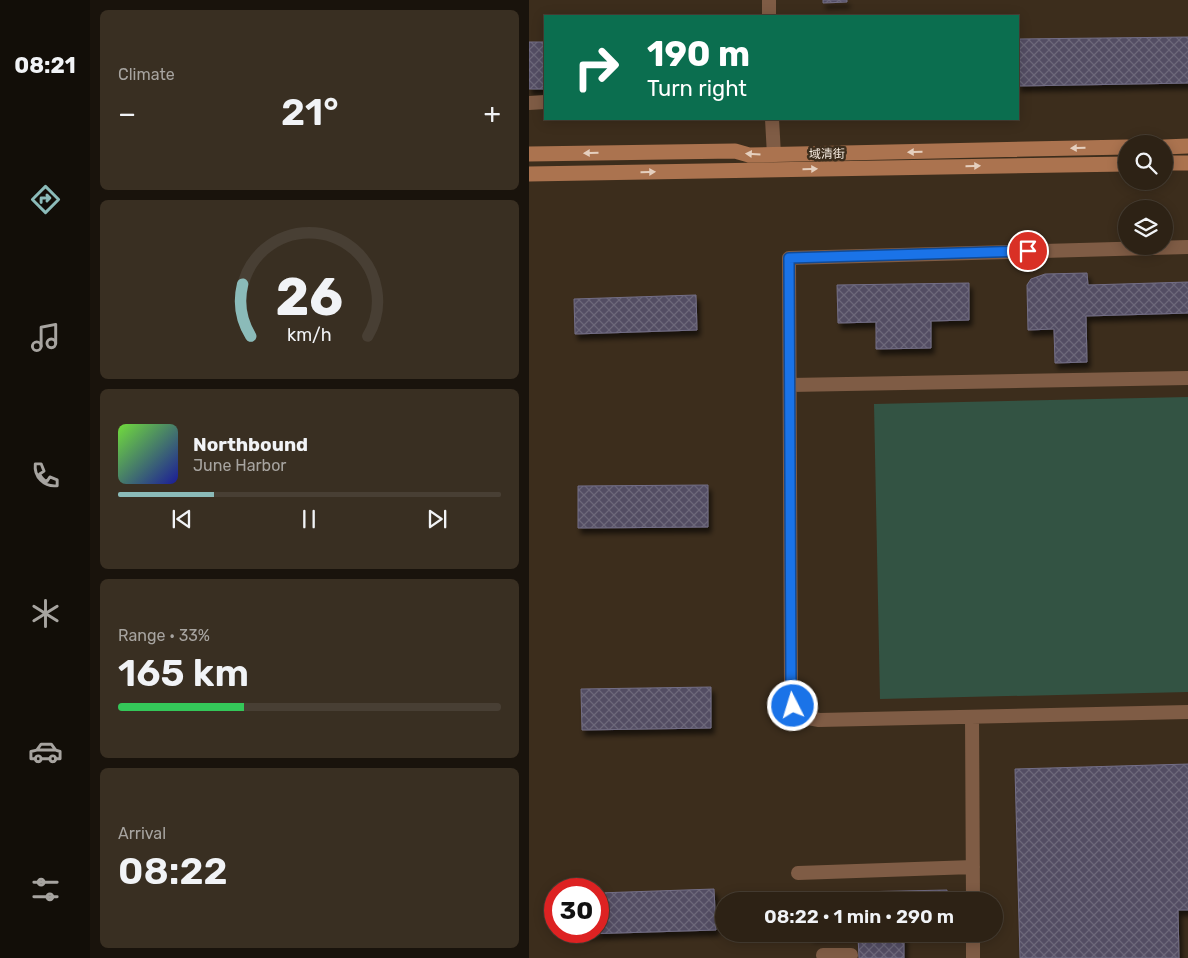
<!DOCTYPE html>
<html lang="en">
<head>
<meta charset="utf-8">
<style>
	:root { --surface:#2d2215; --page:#392f22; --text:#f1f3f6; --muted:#a7a4a0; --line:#483f34; --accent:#8bbbb9 }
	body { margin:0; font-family:Rubik,"Noto Sans SC",sans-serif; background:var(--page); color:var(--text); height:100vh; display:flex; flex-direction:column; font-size:19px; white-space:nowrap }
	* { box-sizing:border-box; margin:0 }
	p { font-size:16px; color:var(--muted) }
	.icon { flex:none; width:28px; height:28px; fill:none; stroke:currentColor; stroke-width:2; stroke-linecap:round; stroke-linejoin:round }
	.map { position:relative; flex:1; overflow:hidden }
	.sheet { display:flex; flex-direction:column; gap:10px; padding:10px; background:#19130c; width:439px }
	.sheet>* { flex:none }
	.top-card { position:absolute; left:15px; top:15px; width:475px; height:105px; border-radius:0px; box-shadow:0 2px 12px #0003,0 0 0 1px var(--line); background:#0b6e4f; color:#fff; overflow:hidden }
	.buttons { position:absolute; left:589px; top:135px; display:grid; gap:10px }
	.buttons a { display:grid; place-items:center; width:55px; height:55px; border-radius:50%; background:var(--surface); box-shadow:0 2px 12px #0003,0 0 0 1px var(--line); font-size:25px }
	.speed { position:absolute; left:15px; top:878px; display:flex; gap:10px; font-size:25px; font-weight:700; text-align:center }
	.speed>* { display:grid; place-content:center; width:65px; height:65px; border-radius:50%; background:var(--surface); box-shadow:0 2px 12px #0003,0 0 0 1px var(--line); line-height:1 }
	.speed .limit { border:8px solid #d22; background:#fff; color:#111 }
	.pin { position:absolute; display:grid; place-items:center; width:42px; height:42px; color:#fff; margin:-21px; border:2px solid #fff; border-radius:50%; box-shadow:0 1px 5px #0007 }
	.me { position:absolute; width:55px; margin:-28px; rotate:355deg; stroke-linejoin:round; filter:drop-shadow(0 0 4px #0008) }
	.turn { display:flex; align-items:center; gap:18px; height:105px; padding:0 20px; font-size:22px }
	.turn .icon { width:65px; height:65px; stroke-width:2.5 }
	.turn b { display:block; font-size:35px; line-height:42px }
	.big { font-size:38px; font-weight:600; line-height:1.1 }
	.sheet .widget { flex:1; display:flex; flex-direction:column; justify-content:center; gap:8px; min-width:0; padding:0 18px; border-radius:8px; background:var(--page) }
	.sheet .dial { align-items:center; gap:0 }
	.dial svg { height:130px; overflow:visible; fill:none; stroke:var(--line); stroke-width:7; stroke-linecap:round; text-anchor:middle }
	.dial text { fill:var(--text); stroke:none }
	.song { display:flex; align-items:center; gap:15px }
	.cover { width:60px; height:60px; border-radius:8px; background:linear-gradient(135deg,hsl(100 70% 55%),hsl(240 70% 35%)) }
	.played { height:5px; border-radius:2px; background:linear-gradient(90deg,var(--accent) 25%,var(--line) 25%) }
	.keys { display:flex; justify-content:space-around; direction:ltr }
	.heat { display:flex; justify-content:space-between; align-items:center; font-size:28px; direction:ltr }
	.charge { height:8px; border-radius:4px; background:linear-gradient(90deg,#34c759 33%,var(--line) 0) }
	.trip { position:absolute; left:186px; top:892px; width:288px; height:50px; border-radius:25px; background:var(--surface); box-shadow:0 2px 12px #0003,0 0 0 1px var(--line); font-weight:600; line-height:50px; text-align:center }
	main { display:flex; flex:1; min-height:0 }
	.menu { display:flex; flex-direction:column; width:90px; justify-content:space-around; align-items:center; background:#120e08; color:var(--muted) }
	.menu .icon { width:35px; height:35px }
	.menu .on { color:var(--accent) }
	.menu b { font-size:22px; color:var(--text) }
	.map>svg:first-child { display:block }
	.green { fill:#335343 }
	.building { fill:url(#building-cross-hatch); stroke:#736e86; filter:url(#shadow) }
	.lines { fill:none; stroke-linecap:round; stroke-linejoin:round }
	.street { stroke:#7f5c45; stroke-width:14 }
	.secondary { stroke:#ab734f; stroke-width:15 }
	.oneway { fill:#e5cfbe }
	.route-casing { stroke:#114b97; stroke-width:12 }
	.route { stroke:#1a73e8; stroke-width:9 }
	.labels { text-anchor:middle; stroke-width:5; stroke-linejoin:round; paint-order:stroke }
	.street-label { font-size:12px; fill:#f8eee3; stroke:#3c2d1c }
</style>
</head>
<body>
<main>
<nav class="menu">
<b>08:21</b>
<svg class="icon on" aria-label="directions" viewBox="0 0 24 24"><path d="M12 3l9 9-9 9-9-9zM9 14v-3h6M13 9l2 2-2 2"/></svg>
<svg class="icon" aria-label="music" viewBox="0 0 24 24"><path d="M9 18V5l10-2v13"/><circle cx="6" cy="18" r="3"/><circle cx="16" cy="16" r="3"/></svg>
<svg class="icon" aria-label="phone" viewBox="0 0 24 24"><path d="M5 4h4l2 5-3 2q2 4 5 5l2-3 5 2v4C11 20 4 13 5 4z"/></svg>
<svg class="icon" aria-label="climate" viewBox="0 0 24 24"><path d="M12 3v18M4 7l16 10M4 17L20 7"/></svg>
<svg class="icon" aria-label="car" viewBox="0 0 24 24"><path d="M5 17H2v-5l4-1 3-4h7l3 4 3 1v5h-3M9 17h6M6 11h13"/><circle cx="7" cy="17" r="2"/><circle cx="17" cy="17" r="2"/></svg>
<svg class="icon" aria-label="filters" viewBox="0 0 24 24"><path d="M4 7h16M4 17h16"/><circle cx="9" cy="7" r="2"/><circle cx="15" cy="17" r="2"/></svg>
</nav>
<section class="sheet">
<div class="widget"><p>Climate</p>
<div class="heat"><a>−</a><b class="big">21°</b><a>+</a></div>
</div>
<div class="widget dial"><svg viewBox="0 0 100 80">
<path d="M14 69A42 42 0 1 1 86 69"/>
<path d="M14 69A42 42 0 0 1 9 37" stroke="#8bbbb9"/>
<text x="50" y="56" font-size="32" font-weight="700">26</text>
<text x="50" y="72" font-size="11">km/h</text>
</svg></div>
<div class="widget">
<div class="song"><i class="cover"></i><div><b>Northbound</b><p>June Harbor</p></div></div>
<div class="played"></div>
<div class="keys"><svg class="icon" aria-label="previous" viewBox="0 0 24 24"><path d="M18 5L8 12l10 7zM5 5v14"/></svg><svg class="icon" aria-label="pause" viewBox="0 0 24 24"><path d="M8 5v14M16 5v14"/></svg><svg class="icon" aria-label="next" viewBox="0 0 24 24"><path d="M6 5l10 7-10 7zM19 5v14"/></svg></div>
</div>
<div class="widget"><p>Range · 33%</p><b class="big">165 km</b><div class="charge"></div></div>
<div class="widget"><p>Arrival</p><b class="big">08:22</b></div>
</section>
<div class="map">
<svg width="660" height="958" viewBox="0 0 660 958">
	<defs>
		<pattern id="building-cross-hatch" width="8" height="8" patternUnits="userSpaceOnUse" patternTransform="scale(1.25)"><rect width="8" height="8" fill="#524d63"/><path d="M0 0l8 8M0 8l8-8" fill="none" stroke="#6c6779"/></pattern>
		<filter id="shadow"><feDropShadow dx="3" dy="5.5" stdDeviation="2.5" flood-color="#0009"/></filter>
	</defs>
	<rect width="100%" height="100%" fill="#3c2d1c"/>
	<path class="green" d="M659 397V692L351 699 345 404Z"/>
	<path class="building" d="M294 0H318V2L294 3Z
		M660 37V83L489 86V39Z
		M0 42H16V89H0Z
		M558 273 559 285 660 282V313L557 316 558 362 526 363 525 329 499 330 498 285 502 279 516 274Z
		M440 283V320L402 321V348L347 349V322L309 323 308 285Z
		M167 295 168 330 46 334 45 299Z
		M179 485V527L49 528V486Z
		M182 687V728L53 730 52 689Z
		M660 764V910H649L650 958H491L486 769Z
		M185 889 187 930 55 934V931H69V893Z
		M418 890V901H281V893Z
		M282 934H375V958H330L329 935 282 936Z"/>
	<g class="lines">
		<path class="street" d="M240 0V16
			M0 103 16 102
			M243 119 245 155
			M660 247 260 258 262 688 264 706 274 717 290 720 660 712
			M261 385 660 378
			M443 717 444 901
			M269 873 444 867
			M444 934V958
			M294 955H322"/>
		<path class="secondary" d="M635 147 660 146
			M0 154 206 151 220 155 598 147
			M635 163H660
			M0 174 598 164"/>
	</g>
	<defs><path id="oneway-solid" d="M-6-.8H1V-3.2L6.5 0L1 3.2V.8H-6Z" transform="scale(1.25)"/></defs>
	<g class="oneway">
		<use href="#oneway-solid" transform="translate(549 148) rotate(179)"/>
		<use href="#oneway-solid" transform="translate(386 152) rotate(179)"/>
		<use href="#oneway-solid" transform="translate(62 153) rotate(179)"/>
		<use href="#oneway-solid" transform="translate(224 154) rotate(-176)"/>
		<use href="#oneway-solid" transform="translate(444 166) rotate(-1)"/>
		<use href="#oneway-solid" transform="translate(281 169) rotate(-1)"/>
		<use href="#oneway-solid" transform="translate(119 172) rotate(-1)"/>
	</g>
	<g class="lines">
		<defs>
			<path id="route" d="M264 706 262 688 260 258 499 251"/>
		</defs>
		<use href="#route" class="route-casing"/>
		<use href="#route" class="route"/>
	</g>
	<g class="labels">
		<g class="street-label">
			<text transform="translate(298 154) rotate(-1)" y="4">域清街</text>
		</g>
	</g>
</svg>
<div class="buttons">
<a><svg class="icon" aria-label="search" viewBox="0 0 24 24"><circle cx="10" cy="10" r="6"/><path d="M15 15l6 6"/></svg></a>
<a><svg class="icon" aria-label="layers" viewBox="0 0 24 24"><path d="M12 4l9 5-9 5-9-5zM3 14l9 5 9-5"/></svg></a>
</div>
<div class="speed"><div class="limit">30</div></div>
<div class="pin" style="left:499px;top:251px;background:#d93025"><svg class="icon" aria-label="arrive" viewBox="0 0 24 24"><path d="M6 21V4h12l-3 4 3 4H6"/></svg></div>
<svg class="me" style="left:264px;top:706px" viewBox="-20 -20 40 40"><circle r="17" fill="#1a73e8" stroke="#fff" stroke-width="3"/><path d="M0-11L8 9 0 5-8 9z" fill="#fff"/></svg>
<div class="trip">08:22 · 1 min · 290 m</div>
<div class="top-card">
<div class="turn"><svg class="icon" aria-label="right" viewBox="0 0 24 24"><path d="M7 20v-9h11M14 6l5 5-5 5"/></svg><div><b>190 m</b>Turn right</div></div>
</div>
</div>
</main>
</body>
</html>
